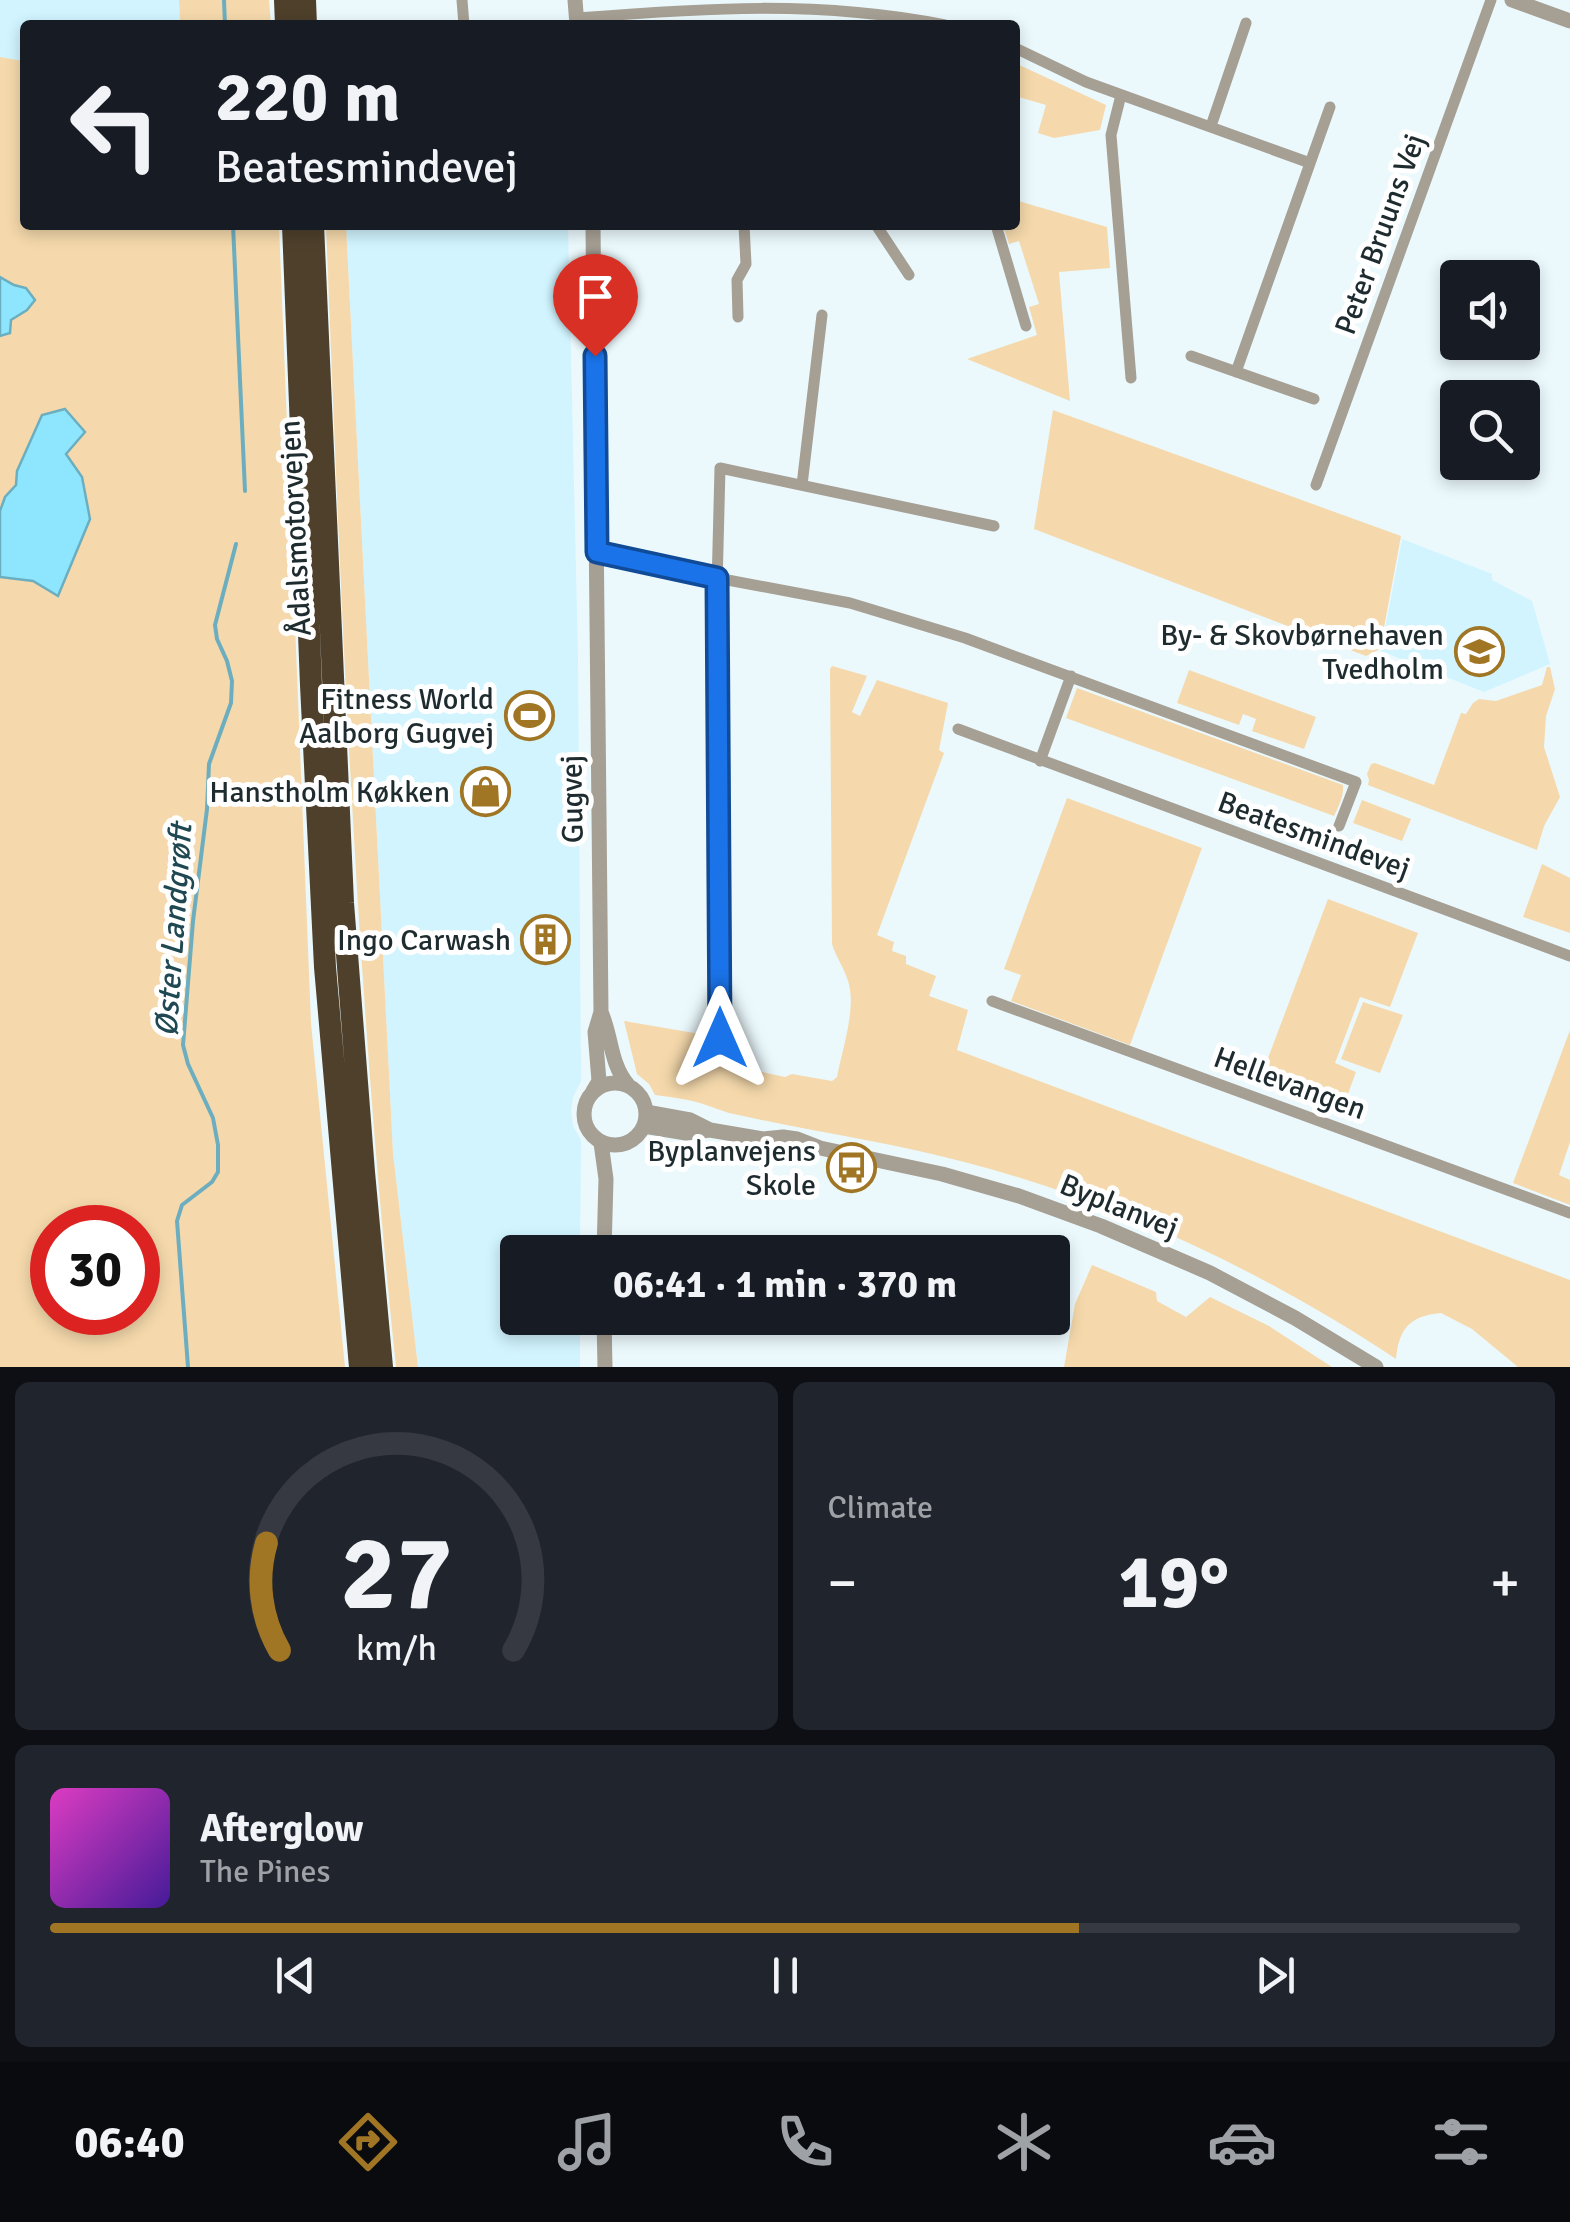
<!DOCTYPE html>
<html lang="en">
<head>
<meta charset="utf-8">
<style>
	:root { --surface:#171b24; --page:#20242c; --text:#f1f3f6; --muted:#9ea1a6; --line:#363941; --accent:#a07625 }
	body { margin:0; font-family:Signika,sans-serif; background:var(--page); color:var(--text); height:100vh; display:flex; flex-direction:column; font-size:38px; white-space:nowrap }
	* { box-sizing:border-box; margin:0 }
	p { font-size:32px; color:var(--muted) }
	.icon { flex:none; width:55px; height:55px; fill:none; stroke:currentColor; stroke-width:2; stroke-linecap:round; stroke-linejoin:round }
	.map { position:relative; height:1367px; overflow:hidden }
	.drawer { display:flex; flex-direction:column; gap:15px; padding:15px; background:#0d0f14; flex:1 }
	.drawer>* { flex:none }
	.top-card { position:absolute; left:20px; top:20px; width:1000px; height:210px; border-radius:10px; box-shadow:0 5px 15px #0003; background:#171b24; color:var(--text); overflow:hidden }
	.controls { position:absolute; left:1440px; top:260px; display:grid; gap:20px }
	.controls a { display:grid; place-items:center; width:100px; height:100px; border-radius:10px; background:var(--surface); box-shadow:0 5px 15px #0003; font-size:50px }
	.speed { position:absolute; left:30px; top:1205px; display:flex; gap:20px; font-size:50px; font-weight:700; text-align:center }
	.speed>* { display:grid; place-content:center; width:130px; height:130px; border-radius:50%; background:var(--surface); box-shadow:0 5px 15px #0003; line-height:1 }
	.speed .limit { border:15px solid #d22; background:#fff; color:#111 }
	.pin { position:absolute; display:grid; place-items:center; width:85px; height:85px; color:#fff; margin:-102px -42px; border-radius:50% 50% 50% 0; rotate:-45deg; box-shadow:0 0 10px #0007 }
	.pin .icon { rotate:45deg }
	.me { position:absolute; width:110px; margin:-55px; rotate:0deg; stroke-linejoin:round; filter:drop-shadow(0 0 8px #0008) }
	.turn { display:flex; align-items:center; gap:35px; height:210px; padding:0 30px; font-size:45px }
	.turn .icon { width:130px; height:130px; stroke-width:2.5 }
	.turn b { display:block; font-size:70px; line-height:85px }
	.big { font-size:75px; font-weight:800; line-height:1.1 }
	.drawer .widget { flex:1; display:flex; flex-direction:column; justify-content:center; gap:15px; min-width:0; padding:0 35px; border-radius:15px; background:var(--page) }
	.drawer .dial { align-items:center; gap:0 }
	.dial svg { height:260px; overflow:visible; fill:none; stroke:var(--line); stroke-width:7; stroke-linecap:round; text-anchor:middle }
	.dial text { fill:var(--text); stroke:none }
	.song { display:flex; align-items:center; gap:30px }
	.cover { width:120px; height:120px; border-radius:15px; background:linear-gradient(135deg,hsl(310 70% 55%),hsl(260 70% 35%)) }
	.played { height:10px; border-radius:5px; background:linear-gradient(90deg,var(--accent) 70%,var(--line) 70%) }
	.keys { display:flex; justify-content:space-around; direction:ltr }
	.heat { display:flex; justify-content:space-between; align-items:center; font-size:55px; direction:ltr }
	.drawer .tiles { flex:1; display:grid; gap:15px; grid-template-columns:1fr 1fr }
	.widget:last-child { grid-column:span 2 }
	.trip { position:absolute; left:500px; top:1235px; width:570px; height:100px; border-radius:10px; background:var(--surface); box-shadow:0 5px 15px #0003; font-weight:800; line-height:100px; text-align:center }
	.dock { display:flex; height:160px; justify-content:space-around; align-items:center; background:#090b0e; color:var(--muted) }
	.dock .icon { width:70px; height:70px }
	.dock .current { color:var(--accent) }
	.dock b { font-size:45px; color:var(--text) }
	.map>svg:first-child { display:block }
	.built { fill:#d1f4fe }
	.green { fill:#f5d9ac; fill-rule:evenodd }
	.water { fill:#8de6fd; stroke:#6caebf; stroke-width:2.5 }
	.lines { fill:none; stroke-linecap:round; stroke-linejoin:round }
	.stream { stroke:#6caebf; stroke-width:4 }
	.minor { stroke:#a69f94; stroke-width:11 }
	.tertiary { stroke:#a69f94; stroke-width:15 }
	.motorway { stroke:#4e402b; stroke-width:22 }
	.route-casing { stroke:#114b97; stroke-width:25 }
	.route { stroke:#1a73e8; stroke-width:18 }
	.labels { text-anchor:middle; stroke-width:10; stroke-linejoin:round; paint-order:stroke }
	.street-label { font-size:30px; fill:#1e2b2f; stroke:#fff }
	.poi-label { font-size:30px; fill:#1e2b2f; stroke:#fff; text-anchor:end }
	.water-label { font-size:32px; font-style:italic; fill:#1f4852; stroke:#fff }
</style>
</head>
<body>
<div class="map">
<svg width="1570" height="1367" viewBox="0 0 1570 1367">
	<rect width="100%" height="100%" fill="#ebf9fd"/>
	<path class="built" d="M0 0H179L180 25H25L24 62 0 57Z
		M346 225H568L578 657 581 1081 573 1097 571 1111 573 1126 581 1140 580 1252H518V1318H580V1367H418L393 1153Z
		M1402 539 1492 574V580L1532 601 1550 664 1484 692 1381 651Z"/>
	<path class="green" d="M179 0H269L271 25H180Z
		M25 56V225H279L311 1023 345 1367H0V577L33 581 58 595 90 519 82 477 66 454 85 432 66 409 17 471 16 485 5 497 0 511V336L10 333 11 320 27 310 26 288 14 285 0 277V57L23 61ZM52 1228H138V1312H52Z
		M1015 63 1106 105 1100 130 1054 138 1038 133 1046 105 1015 96Z
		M1015 200 1107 227 1110 268 1059 272 1070 401 967 359 1037 335 1029 307 1039 304 1019 241 1009 244 1003 225H1015Z
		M326 225H346L393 1153 418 1367H396C356 987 341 606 326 225Z
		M1053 410 1401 536 1380 649 1366 656 1034 529Z
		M832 666 867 676 852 712 860 716 877 680 948 703 939 750 944 753 877 935 894 942 892 951 906 956V964L936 976 929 996 968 1010 957 1050 1570 1280V1367H1518L1472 1329 1441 1313C1410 1316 1399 1328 1396 1359 1268 1274 1118 1202 968 1163 889 1142 809 1131 729 1113 719 1110 710 1106 700 1103 686 1099 670 1097 655 1095L649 1084 637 1074 624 1021 712 1036 713 1061 785 1077 792 1074 832 1081 837 1077C842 1050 857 1007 848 981 844 968 836 957 832 944L830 669Z
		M1547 667H1550L1555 689 1546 716 1544 747 1560 797 1544 826 1537 850 1368 785 1369 780 1367 774 1371 764 1375 763 1434 785 1461 713 1466 714 1473 703 1479 699 1496 701 1542 685Z
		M1189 670 1316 717 1304 749 1252 731 1256 719 1243 714 1239 725 1177 703Z
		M1077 688 1343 785C1344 796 1339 806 1334 816L1066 718Z
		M1067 798 1202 848 1130 1045 1011 1001 1021 975 1004 969Z
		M1362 800 1411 819 1402 841 1353 823Z
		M1542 864 1570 878V933L1523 917Z
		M1328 899 1418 933 1390 1007 1360 997 1335 1063 1356 1072 1341 1113 1259 1082Z
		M1363 1002 1403 1015 1380 1073 1341 1059Z
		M1570 1030V1142L1559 1175 1570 1180V1205L1513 1183Z
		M1092 1265 1156 1292 1157 1301 1186 1317 1210 1297 1269 1326 1332 1367H1064L1075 1304Z"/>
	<path class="water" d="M0 277 14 285 26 288 35 300 27 310 11 320 10 333 0 336Z
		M65 409 85 432 66 454 82 477 90 519 58 596 33 581 0 577V511L5 497 16 485 17 471 42 415Z"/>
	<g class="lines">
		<path class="stream" d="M224 0 225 25
			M233 225 245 491
			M188 1367 177 1221 182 1205 212 1182 218 1172V1145L213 1118 188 1064 183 1045 193 921 207 809 209 764 231 703 232 681 227 661 217 639 215 625 236 544"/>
		<path class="minor" d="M462 0 464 25
			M577 18C703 8 819 0 945 25
			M1015 48 1086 82 1310 163
			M1121 95 1111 135 1131 378
			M1211 126 1246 23
			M876 225 909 275
			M996 225 1026 326
			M738 317 737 280 746 264 744 225
			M1191 356 1314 399
			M1236 372 1330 107
			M802 485 822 315
			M1316 485 1491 0
			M597 552 717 578 850 603 965 638 1356 782 1339 826
			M958 729 1570 956
			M1040 761 1071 676
			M992 1001 1570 1213
			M720 1038 717 587 720 468 994 526"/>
		<path class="tertiary" d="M575 0 577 25
			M1512 0 1570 21
			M593 225 601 1012 595 1032 599 1081 593 1091
			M601 1012C612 1037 610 1064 628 1085
			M584 1114a31 31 0 1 1 62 0a31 31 0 1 1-62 0Z
			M646 1112 690 1120 710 1130
			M644 1126 686 1133 710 1130 763 1139 783 1137 797 1139 820 1148 942 1174 1019 1196 1101 1226 1210 1273 1295 1318 1376 1367
			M601 1143 606 1179 604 1252
			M604 1318 605 1367"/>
		<path class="motorway" d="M285 0 286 25
			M305 0 306 25
			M293 225 311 685 325 967 360 1367
			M313 225 343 903 364 1172 382 1367"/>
	</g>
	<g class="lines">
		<defs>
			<path id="route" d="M595 356 597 552 717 578 720 1038"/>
		</defs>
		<use href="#route" class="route-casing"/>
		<use href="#route" class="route"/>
	</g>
	<defs>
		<symbol id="school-ring" viewBox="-11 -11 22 22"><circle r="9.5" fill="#fff" stroke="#a07625" stroke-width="1.5"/><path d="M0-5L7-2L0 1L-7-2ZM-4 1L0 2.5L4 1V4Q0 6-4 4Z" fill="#a07625"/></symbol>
		<symbol id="stadium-ring" viewBox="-11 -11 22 22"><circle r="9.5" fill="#fff" stroke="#a07625" stroke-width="1.5"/><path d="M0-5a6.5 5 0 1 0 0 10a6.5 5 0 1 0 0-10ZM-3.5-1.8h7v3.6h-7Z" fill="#a07625"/></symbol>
		<symbol id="shop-ring" viewBox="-11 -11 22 22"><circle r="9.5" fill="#fff" stroke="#a07625" stroke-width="1.5"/><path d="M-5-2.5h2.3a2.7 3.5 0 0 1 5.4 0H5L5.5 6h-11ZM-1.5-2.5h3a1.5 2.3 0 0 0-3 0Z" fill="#a07625"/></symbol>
		<symbol id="building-ring" viewBox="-11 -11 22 22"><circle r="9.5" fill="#fff" stroke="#a07625" stroke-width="1.5"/><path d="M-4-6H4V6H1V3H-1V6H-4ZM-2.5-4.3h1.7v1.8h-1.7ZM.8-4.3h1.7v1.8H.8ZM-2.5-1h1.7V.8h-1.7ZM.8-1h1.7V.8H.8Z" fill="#a07625"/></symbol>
		<symbol id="bus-ring" viewBox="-11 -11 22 22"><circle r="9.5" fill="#fff" stroke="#a07625" stroke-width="1.5"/><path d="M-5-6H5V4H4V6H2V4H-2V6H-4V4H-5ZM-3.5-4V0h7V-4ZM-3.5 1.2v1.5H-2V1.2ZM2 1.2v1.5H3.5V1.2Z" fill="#a07625"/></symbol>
	</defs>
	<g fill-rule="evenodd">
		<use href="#school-ring" x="1452" y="624" width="55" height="55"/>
		<use href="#stadium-ring" x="502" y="688" width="55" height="55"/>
		<use href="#shop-ring" x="458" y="764" width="55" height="55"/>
		<use href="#building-ring" x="518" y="912" width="55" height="55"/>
		<use href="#bus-ring" x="824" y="1140" width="55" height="55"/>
	</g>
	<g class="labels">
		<g class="street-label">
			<text transform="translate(1380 234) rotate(-70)" y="10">Peter Bruuns Vej</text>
			<text transform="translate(295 528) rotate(-93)" y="10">Ådalsmotorvejen</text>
			<text transform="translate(572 799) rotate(-91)" y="10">Gugvej</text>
			<text transform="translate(1314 835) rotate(20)" y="10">Beatesmindevej</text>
			<text transform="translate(1290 1083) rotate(20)" y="10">Hellevangen</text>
			<text transform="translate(1119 1206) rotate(22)" y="10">Byplanvej</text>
		</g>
		<g class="poi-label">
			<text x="1444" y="645">By- &amp; Skovbørnehaven<tspan x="1444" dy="34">Tvedholm</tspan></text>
			<text x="494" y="709">Fitness World<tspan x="494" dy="34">Aalborg Gugvej</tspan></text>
			<text x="450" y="802">Hanstholm Køkken</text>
			<text x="511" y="950">Ingo Carwash</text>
			<text x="816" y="1161">Byplanvejens<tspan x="816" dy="34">Skole</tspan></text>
		</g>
		<g class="water-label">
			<text transform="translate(173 930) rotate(-86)" y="11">Øster Landgrøft</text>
		</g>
	</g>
</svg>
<div class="controls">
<a><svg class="icon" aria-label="sound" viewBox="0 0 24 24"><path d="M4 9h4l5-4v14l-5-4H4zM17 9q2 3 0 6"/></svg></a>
<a><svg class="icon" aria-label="search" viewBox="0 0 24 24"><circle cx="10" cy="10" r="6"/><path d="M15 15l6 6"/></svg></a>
</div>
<div class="speed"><div class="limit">30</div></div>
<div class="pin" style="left:595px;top:356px;background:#d93025"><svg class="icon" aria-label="arrive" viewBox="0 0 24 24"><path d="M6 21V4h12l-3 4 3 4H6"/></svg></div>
<svg class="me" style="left:720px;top:1038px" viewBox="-20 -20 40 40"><path d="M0-17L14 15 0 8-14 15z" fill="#1a73e8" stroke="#fff" stroke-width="4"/></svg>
<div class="trip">06:41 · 1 min · 370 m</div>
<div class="top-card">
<div class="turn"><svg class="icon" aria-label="left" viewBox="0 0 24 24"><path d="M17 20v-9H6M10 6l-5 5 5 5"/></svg><div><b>220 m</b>Beatesmindevej</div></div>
</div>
</div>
<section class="drawer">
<div class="tiles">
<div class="widget dial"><svg viewBox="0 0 100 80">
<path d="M14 69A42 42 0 1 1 86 69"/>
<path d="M14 69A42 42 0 0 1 10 36" stroke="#a07625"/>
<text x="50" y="56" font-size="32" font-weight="700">27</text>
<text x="50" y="72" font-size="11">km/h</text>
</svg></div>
<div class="widget"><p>Climate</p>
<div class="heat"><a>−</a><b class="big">19°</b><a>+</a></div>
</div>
<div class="widget">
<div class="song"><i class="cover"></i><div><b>Afterglow</b><p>The Pines</p></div></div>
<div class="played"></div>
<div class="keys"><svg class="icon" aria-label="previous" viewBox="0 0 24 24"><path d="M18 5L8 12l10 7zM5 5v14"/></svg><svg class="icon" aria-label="pause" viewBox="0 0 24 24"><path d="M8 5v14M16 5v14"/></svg><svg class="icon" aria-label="next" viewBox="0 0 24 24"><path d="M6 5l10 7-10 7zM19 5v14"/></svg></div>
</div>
</div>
</section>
<nav class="dock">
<b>06:40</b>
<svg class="icon current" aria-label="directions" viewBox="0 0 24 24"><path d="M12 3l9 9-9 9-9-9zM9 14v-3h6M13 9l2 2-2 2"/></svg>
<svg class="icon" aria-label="music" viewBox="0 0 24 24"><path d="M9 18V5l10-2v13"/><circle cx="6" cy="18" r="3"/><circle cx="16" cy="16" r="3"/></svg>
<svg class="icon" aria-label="phone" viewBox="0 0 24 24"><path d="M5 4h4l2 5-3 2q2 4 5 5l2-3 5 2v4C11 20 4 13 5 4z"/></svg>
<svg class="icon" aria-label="climate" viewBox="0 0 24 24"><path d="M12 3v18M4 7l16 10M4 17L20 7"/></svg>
<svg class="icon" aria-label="car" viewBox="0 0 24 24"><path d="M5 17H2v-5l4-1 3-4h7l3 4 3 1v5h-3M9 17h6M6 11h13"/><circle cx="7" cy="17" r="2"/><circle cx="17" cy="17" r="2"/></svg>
<svg class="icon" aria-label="filters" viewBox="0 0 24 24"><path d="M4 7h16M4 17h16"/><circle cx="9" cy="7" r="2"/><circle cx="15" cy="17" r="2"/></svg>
</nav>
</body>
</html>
